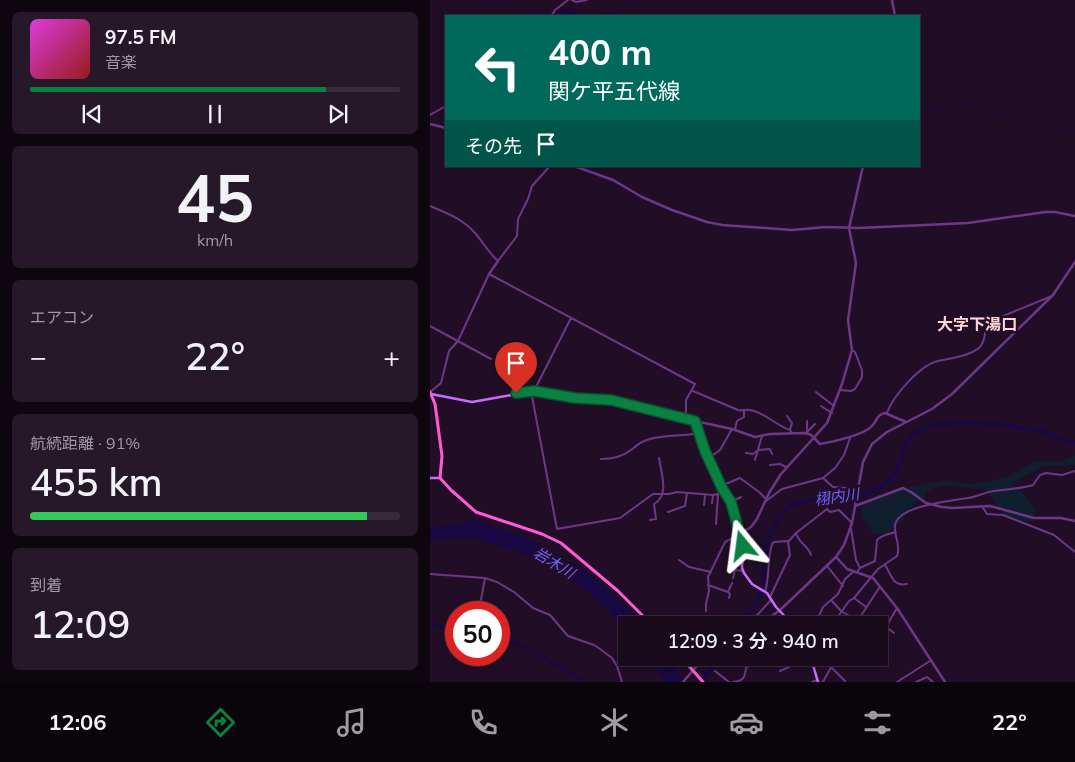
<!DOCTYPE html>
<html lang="ja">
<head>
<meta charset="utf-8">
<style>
	:root { --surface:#190a1c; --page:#261829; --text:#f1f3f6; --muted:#9f9aa3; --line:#372b3b; --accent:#0b8043 }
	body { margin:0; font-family:Mulish,"Noto Sans JP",sans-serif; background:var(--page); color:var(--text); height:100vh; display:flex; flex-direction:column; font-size:19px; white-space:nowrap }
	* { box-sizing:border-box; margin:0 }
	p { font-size:16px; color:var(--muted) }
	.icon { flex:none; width:28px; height:28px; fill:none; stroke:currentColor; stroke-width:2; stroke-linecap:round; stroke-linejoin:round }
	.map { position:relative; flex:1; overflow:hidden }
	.panel { display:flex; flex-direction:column; gap:12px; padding:12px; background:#0e060f; width:430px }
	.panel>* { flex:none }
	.hud { position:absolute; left:15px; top:15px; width:475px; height:152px; border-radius:0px; box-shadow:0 2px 8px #0003,0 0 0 1px var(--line); background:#00695c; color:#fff; overflow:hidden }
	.speed { position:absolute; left:15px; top:601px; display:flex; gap:10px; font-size:25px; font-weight:700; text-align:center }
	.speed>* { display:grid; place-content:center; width:65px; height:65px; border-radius:50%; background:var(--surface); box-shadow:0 2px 8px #0003,0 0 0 1px var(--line); line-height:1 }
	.speed .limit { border:8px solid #d22; background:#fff; color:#111 }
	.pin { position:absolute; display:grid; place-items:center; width:42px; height:42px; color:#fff; margin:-51px -21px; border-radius:50% 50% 50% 0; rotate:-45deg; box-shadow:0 0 5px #0007 }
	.pin .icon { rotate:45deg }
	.me { position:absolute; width:55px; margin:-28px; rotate:344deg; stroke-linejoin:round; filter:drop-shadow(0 0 4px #0008) }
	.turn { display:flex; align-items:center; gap:18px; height:105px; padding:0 20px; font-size:22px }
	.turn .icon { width:65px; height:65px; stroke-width:2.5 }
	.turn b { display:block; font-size:35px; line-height:42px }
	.then { display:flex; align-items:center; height:48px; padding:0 20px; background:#0003; gap:10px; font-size:19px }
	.big { font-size:38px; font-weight:600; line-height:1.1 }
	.panel .tile { flex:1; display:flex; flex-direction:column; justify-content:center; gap:8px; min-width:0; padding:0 18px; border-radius:8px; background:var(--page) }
	.panel .dial { align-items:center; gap:0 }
	.dial b { font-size:65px; line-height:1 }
	.song { display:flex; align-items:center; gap:15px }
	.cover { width:60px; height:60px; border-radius:8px; background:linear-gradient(135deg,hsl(300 70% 55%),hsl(0 70% 35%)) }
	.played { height:5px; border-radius:2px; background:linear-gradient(90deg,var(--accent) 80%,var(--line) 80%) }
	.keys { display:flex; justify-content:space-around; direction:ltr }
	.heat { display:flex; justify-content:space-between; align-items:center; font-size:28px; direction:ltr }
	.charge { height:8px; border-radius:4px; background:linear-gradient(90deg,#34c759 91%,var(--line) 0) }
	.trip { position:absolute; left:188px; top:616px; width:270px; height:50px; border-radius:0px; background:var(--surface); box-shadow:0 2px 8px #0003,0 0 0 1px var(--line); font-weight:600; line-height:50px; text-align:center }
	.dock { display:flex; height:80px; justify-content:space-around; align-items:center; background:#0a040b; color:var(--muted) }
	.dock .icon { width:35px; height:35px }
	.dock .on { color:var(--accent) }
	.dock b { font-size:22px; color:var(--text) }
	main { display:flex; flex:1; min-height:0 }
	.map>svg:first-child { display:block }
	.green { fill:#111e30 }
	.water { fill:#180844 }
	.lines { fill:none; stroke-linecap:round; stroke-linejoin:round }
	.stream { stroke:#180844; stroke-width:1 }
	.canal { stroke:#180844; stroke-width:2.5 }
	.river { stroke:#180844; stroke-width:4 }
	.minor { stroke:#6c3886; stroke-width:2 }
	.tertiary { stroke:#6c3886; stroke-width:2.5 }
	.secondary { stroke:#cb6aff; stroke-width:2.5 }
	.primary { stroke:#ff5ad5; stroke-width:3 }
	.route-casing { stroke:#07532c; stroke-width:12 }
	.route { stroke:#0b8043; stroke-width:9 }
	.labels { text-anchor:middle; stroke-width:5; stroke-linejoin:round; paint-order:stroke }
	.water-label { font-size:15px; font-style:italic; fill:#6f61ff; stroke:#210e26 }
	.quarter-label { font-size:16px; font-weight:bold; fill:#ffd5d5; stroke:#210e26 }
</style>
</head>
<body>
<main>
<section class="panel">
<div class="tile">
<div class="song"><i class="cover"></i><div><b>97.5 FM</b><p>音楽</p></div></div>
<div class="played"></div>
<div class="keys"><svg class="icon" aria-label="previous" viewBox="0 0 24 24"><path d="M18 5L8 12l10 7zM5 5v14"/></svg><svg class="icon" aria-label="pause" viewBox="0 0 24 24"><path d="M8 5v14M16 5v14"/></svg><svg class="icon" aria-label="next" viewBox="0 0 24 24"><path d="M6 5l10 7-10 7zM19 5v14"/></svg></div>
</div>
<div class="tile dial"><b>45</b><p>km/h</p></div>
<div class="tile"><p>エアコン</p>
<div class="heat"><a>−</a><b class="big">22°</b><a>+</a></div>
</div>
<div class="tile"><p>航続距離 · 91%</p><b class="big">455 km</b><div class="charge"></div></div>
<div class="tile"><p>到着</p><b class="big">12:09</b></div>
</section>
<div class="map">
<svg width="645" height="682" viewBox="0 0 645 682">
	<rect width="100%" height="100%" fill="#210e26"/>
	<path class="green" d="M645 455V465L614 466 582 483 599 500 605 510 603 521C574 525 570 507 555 488 534 492 514 477 495 493L496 496 482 506 474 518 463 529 451 535 443 533 432 517 431 504 471 489 513 481 545 484 577 477 606 461H633Z"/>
	<path class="water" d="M141 8 148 16H128L130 11Z
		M43 519 102 539 151 568 180 592 206 616 212 625H196V629L166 599 137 575 104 557 41 538 0 540V527L28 525Z
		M220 658H236L255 682H236Z"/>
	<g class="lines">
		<path class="stream" d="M53 0 65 3 77 2 94 12H117L124 16
			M169 16 178 12 188 14 209 0
			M489 106C502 118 512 102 524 102 530 103 550 104 555 105 559 106 563 112 567 114 572 116 577 116 582 118 593 123 604 131 616 134 628 137 634 128 645 130
			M533 682 572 657"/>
		<path class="canal" d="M0 624 26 630
			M69 638 91 645 156 682"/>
		<path class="river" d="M303 625C322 614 334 595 334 573 334 556 334 543 343 529 348 521 354 511 362 506 378 496 400 500 418 498 425 497 433 495 440 492 455 487 466 476 471 461 473 454 473 446 478 440 494 412 582 425 609 431 621 434 633 441 645 443
			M271 682 284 665 287 658"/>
		<path class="minor" d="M142 0 146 2 157 0
			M121 16 125 10 138 0
			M0 115 16 106
			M0 206C17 213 33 219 45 233 53 242 58 252 68 261L87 236 88 219 98 199 102 186 120 166
			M0 326 61 359
			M410 390 421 391 425 389 432 377V370L425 352 422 350
			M101 391 127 529 190 518 223 494H239L247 492 283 495 288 494 292 488
			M104 391 141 318
			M263 391 308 410C312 411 315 409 320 410 334 412 347 426 360 430L362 433
			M0 392 11 383 19 351 28 341 59 274 265 384 256 400V419
			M386 392 404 406
			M391 406 402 413
			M457 413C463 396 490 365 508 361 522 358 537 357 549 348 558 340 552 328 561 321L622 296
			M357 416 362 423 360 430
			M377 421V430
			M305 429 307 421 314 417V411
			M376 433 385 424
			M328 450 340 449 342 454
			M316 453 323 454 327 451
			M279 458 290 450 302 429
			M171 459C182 459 192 457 201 450 205 447 209 443 214 441 231 434 251 437 269 433
			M325 460 332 436
			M340 465 350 464 356 467
			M393 478 403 487 417 488 418 493 427 492
			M291 486 310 478 329 492 336 499
			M336 501 352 489 393 478 405 468 410 461 414 455 420 438
			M301 502 311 497
			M282 503 283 495
			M274 505 275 495
			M552 506 557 514 573 515 624 535 645 552
			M238 512 255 506 257 493
			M220 520 226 519 224 504C240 495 231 473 229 458
			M286 524 288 494
			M421 529 426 560 430 568 427 572
			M366 533C368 543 379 546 381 555
			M249 560 259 567 281 572
			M455 565C462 575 462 587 477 584
			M397 566 413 586
			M430 568 445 561 447 540C453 534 459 534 466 532
			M0 574 55 578 67 582 84 592 103 608 120 615 138 636 164 645 170 649 182 658 187 666 192 682
			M303 578 305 570 313 571
			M278 585 298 592
			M335 592C340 576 337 560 342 544L344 542 358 541
			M340 597 360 555 358 542 366 533 397 509 400 512 409 510 422 523
			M299 598 300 594 298 592 302 583
			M424 598 436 607
			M402 601 411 611 427 620
			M276 611V604L279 591 278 577 295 542 310 534
			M43 612 51 600 55 578
			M318 625 341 600
			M385 625 393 607 408 594 415 579 423 572
			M402 625 419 601 424 598 448 569 467 556C472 544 461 532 466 522 474 505 521 501 538 498 547 497 555 492 564 491 577 489 590 489 603 485L610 475 616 473 632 475 645 471
			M425 625 449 588
			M464 633 456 627 467 608
			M401 667 415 681
			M285 671 299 682
			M350 671 359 667 355 658
			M303 682C313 681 315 678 316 668L331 658
			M382 682 387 680
			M393 682 406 658
			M467 682 500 661
			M486 682 497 677 503 682"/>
		<path class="tertiary" d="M462 0 465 16
			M0 124 16 128
			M144 166 183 180 212 197 242 210 277 222 292 225 362 230 396 227 429 228 538 223 615 212H625L645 216
			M59 274 68 261
			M265 421 302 429 325 437 340 434 376 433 381 435 390 444C402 442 434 435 442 426 448 420 446 415 455 413L476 422
			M425 506 473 488 481 492 496 503 512 507 522 508 560 506 604 518H631L645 521
			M310 534 321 527 327 519 339 493 351 474 397 423 412 384 422 350 418 320 426 263 419 228 433 166
			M406 557 417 569 443 578 467 608 515 682
			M328 625 349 611 406 557 414 545 422 523 433 462 442 444 457 432 502 409 522 394 623 295 645 262
			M253 682 266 667 277 658"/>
		<path class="secondary" d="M1 394 42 402 104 391 145 398 189 401 236 415 265 421 275 451 304 510 313 541 312 568 314 573 322 584 337 593 346 607 363 625
			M0 478H10
			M381 658 388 682"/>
		<path class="primary" d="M0 392 5 404 12 456 10 478 21 490 46 512 112 534 131 543 188 591 222 625
			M252 658 273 682"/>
	</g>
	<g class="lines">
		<defs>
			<path id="route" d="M86 393 104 391 145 398 181 400 265 421 275 451 292 488 301 502 313 546"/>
		</defs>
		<use href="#route" class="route-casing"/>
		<use href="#route" class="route"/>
	</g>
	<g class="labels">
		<g class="water-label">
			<text transform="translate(407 497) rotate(-8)" y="5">栩内川</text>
			<text transform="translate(124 563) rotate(31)" y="5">岩木川</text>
		</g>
		<g class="quarter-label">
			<text x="547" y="330">大字下湯口</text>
		</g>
	</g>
</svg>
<div class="speed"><div class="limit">50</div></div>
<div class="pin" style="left:86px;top:393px;background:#d93025"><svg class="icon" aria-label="arrive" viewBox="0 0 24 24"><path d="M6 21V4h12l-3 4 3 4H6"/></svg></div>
<svg class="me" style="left:313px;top:546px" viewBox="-20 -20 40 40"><path d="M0-17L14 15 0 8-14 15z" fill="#0b8043" stroke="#fff" stroke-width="4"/></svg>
<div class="trip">12:09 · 3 分 · 940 m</div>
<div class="hud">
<div class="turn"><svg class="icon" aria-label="left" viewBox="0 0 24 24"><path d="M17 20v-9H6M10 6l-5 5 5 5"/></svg><div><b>400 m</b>関ケ平五代線</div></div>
<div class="then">その先<svg class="icon" aria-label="arrive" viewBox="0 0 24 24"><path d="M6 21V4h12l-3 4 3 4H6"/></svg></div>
</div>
</div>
</main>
<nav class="dock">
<b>12:06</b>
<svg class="icon on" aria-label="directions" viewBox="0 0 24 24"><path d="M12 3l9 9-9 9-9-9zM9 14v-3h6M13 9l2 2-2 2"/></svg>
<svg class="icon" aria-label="music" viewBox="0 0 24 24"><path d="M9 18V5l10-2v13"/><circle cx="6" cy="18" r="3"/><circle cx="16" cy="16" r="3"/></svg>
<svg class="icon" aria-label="phone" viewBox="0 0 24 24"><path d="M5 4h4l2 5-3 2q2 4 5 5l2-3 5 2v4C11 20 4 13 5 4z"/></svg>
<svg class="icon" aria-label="climate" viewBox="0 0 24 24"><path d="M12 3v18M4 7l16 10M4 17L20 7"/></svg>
<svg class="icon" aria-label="car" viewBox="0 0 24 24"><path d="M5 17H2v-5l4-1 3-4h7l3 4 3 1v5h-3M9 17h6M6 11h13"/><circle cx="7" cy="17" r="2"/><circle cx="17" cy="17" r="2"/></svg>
<svg class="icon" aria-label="filters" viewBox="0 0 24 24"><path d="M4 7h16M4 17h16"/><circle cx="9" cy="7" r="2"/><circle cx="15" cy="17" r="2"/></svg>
<b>22°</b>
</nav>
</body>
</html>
